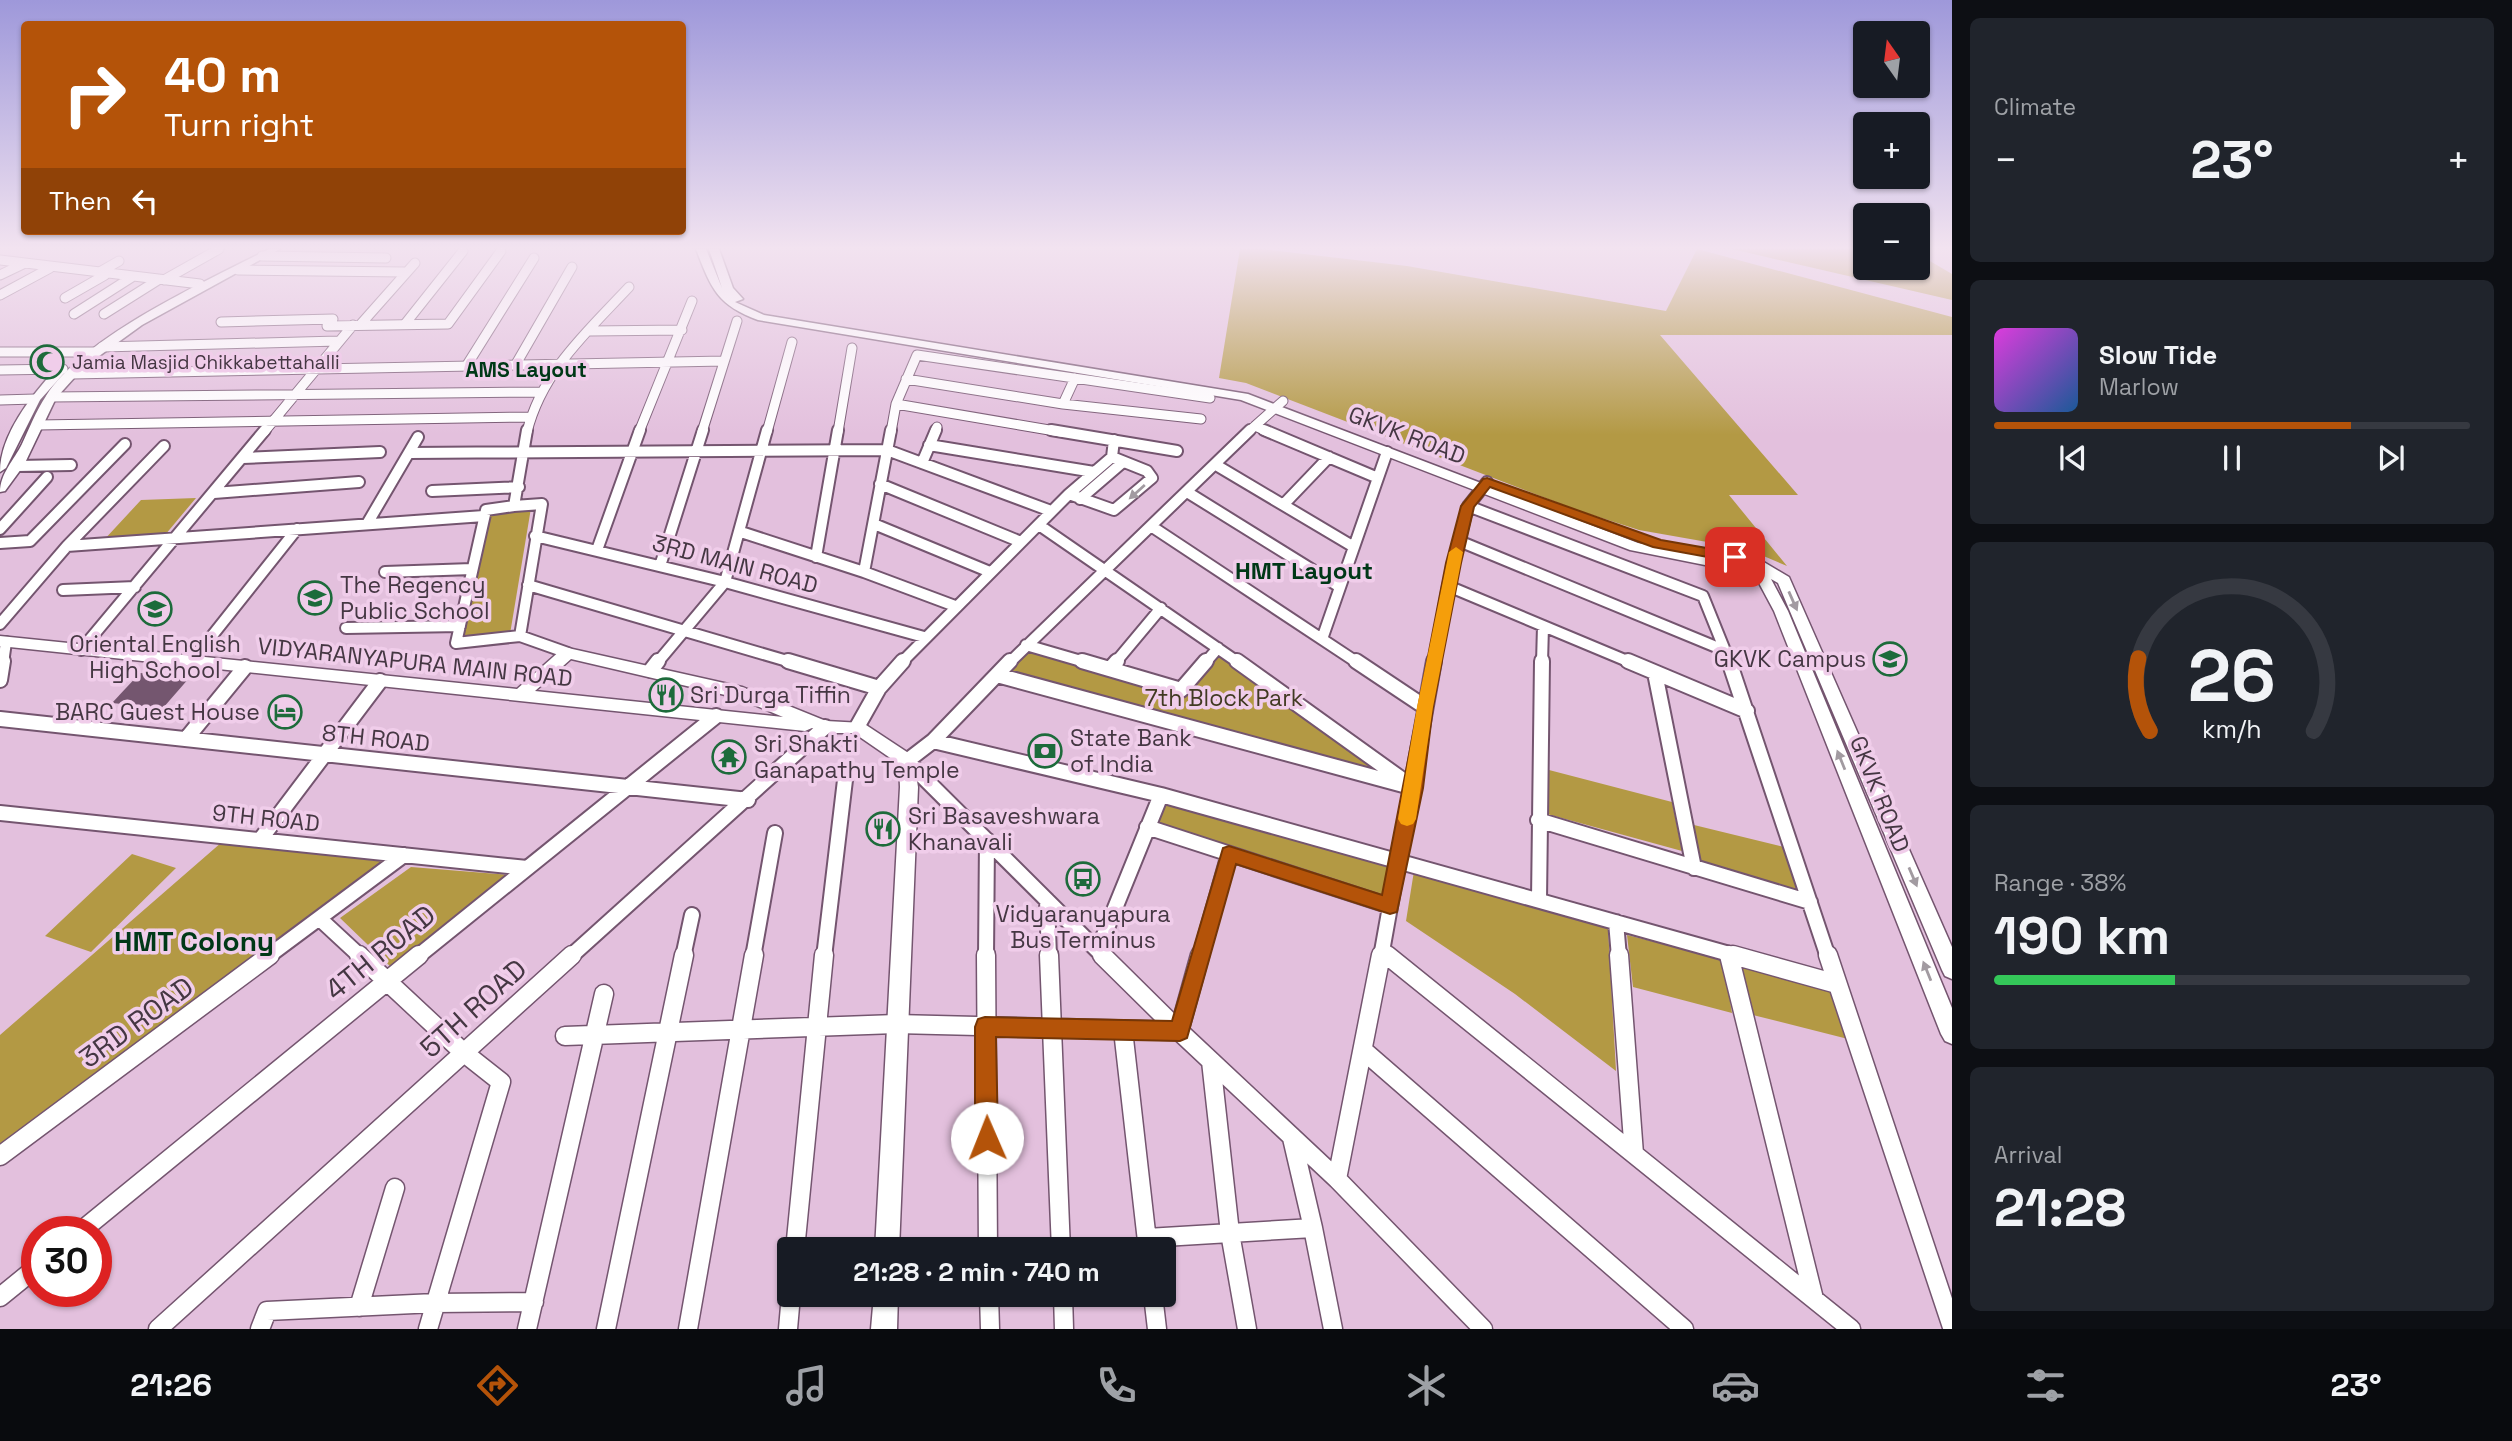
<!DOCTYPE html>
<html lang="en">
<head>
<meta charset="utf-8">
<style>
	:root { --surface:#171b24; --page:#20242c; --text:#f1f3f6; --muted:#9ea1a6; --line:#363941; --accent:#b45309 }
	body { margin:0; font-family:"Space Grotesk",sans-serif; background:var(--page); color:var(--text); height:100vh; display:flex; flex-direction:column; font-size:26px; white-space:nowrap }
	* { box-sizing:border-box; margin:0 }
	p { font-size:23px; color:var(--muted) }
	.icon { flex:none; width:38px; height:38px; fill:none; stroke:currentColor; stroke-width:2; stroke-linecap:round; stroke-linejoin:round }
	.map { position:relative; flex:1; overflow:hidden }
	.sheet { display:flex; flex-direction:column; gap:18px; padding:18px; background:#0d0f14; width:560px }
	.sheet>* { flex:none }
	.banner { position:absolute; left:21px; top:21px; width:665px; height:214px; border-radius:7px; box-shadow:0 2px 5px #0004; background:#b45309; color:#fff; overflow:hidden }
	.needle { width:46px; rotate:346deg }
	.fabs { position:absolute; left:1853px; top:21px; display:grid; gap:14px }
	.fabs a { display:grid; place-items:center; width:77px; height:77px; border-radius:7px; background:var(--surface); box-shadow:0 2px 5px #0004; font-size:35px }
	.speed { position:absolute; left:21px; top:1216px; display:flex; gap:14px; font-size:35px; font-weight:700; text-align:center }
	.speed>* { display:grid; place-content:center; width:91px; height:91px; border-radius:50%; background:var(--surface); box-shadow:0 2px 5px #0004; line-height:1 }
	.speed .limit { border:10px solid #d22; background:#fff; color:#111 }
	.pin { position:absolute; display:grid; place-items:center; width:60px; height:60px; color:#fff; margin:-30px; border-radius:14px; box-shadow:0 4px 10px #0006 }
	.me { position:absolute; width:77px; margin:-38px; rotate:359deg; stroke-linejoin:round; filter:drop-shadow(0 0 5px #0008) }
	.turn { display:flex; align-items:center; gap:24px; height:147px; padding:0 28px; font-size:32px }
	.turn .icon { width:91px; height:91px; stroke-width:2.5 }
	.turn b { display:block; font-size:49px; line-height:60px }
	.then { display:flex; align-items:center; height:66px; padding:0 28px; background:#0003; gap:14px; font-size:26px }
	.big { font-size:52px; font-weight:600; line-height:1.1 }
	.sheet .tile { flex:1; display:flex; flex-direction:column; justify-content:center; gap:10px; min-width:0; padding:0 24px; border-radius:10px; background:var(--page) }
	.sheet .dial { align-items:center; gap:0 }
	.dial svg { height:182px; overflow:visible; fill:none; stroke:var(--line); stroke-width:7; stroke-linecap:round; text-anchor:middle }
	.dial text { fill:var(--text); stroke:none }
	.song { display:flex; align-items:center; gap:21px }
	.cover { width:84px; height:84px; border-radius:10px; background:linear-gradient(135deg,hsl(300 70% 55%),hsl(210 70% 35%)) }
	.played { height:7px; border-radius:4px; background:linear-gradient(90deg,var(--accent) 75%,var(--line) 75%) }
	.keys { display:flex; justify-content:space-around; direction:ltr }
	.heat { display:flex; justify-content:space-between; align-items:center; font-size:38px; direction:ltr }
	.charge { height:10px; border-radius:5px; background:linear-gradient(90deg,#34c759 38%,var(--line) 0) }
	.trip { position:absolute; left:777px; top:1237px; width:399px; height:70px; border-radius:7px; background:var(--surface); box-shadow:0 2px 5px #0004; font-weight:600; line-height:70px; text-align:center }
	.tab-bar { display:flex; height:112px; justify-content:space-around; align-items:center; background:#090b0e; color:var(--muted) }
	.tab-bar .icon { width:49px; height:49px }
	.tab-bar .selected { color:var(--accent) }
	.tab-bar b { font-size:32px; color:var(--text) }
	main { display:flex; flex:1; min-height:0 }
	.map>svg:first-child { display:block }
	.green { fill:#b39944 }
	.building { fill:#74566f }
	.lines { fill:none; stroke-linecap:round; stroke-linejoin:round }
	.minor-far3-casing { stroke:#74556f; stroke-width:11 }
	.minor-far2-casing { stroke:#74556f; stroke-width:14 }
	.minor-far1-casing { stroke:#74556f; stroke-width:18 }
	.minor-casing { stroke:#74556f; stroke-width:21 }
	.secondary-casing { stroke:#74556f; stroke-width:3 }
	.minor-far3 { stroke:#fff; stroke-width:9 }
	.minor-far2 { stroke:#fff; stroke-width:10 }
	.minor-far1 { stroke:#fff; stroke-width:14 }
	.minor { stroke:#fff; stroke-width:18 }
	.secondary { fill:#fff; fill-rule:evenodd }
	.oneway { fill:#a29ba1 }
	.route { fill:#b45309; stroke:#753606; stroke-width:2 }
	.slow { fill:#f59e0b }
	.labels { text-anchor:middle; stroke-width:7; stroke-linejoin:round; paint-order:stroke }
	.far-poi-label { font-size:19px; fill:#453743; stroke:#f0cdea; text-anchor:start }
	.far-neighbourhood-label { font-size:21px; font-weight:bold; fill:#003817; stroke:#f0cdea }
	.street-label { font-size:23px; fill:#453743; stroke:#f0cdea }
	.poi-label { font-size:23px; fill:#453743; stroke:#f0cdea; text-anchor:start }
	.park-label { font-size:23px; fill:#413a22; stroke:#f0cdea }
	.neighbourhood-label { font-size:24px; font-weight:bold; fill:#003817; stroke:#f0cdea }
	.near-neighbourhood-label { font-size:28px; font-weight:bold; fill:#003817; stroke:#f0cdea }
	.near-street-label { font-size:28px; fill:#453743; stroke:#f0cdea }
</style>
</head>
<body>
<main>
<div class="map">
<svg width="1952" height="1329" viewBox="0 0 1952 1329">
	<rect width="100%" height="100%" fill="#e3c0dd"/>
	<path class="green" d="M1240 249H1261L1407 266 1666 311 1697 249 1952 317V335H1660L1798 495H1729L1787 566 1747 549 1639 530 1577 510 1246 383 1219 378Z
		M1732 249H1865L1866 268H1918V254L1952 274V300Z
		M196 498 165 535 103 541 141 500Z
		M531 508 510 634 463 640 490 512Z
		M1027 648 1183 693 1219 652 1398 781 1003 674Z
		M1549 770 1672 802 1682 851 1547 814Z
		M1164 798 1390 868 1385 901 1153 827Z
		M1694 825 1788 848 1797 893 1700 868Z
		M222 842 386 862 0 1149V1035Z
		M132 854 176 868 91 952 45 936Z
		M411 867 511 875 393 969 340 918Z
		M1414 871 1608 928 1616 1071 1515 994 1406 921Z
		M1627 935 1723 959 1732 1013 1633 987Z
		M1740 966 1835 989 1848 1039 1749 1014Z"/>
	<path class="building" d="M140 673 190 677 163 708 112 703Z"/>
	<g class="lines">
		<defs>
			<path id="minor-far3" d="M262 256 386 258
				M0 260 200 284
				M238 270 405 272
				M98 273 119 261
				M0 275 23 264
				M164 280 219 249
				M0 295 50 268
				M65 298 105 275
				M74 314 132 277
				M104 314 158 280
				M221 322 333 319 327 326 448 324 501 251
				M405 324 463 251
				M360 325 415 263
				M590 331 682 330
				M102 347 338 341
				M0 352H96
				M516 364 572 267
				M467 365 534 258
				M0 370 63 369
				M72 374 724 361
				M906 379 1063 404 1201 419
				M51 397 540 392
				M0 400 35 399
				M896 404 1061 432
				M1063 404 1075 378
				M38 425 531 417
				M1255 426 1268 432
				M264 432 353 325
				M527 432C542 371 588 331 629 287
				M639 432 692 301
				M702 432 737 321
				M767 432 792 342
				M838 432 852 348
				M891 432 896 404 917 355 1210 398
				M935 432 937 427
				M1248 432 1283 401"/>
			<path id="minor-far2" d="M527 430 514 506 542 504 520 636 568 653
				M1051 430 1177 451
				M1264 430 1378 478
				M929 445 1094 472
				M409 453 887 450 1051 511
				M243 458 380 452
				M922 463 936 430
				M1216 465 1354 547
				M17 466 71 465
				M880 484 1021 542
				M432 491 519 487
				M1187 492 1340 587
				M214 493 359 482
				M1069 494 1114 510 1152 478 1147 471 1112 457
				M1080 499 1123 462
				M1284 504 1329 457
				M514 506 486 510 456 643 520 636
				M1468 506 1703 596 1730 663
				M367 524 418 437
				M874 524 990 572
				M1039 525 1239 663
				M1151 526 1358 663
				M0 529 47 477
				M741 532 864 572 955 606
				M535 536 725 582 924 637
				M1459 541 1726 651
				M0 543 30 541 125 444
				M67 546 484 516
				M597 550 640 430
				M816 557 838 430
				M660 566 703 430
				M385 572 472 569
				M864 572 891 430
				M528 585 794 663
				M1448 586 1632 663
				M63 590 135 587
				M0 624 67 546 164 446
				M346 628 460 626
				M1322 639 1387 452
				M1026 645 1088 663
				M81 650 265 430
				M192 661 297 529
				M3 663 6 642
				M657 663 725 582 767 430
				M901 663 1069 494 1112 457 1114 440
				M1009 663 1250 430
				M1115 663 1161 608
				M1205 663 1218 648
				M1434 663 1448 586 1468 506 1487 482
				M1542 663 1543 626"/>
			<path id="minor-far1" d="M788 661 879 688
				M1010 661 933 741 907 761 1104 957
				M1082 661 1181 690 1206 661
				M1237 661 1414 788
				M1356 661 1425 707
				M1628 661 1747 711
				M1729 661 1828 957
				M1110 669 1117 661
				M651 670 658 661
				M1655 673 1694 868
				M997 675 1407 786
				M0 680 3 661
				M0 719 748 800
				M857 727 879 688 903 661
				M186 739 245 667
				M933 741 1161 795 1740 957
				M0 813 527 868
				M1538 820 1810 902
				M1147 827 1390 906
				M260 840 380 681
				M1047 900 1049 957
				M1539 900 1542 661
				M320 919 361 957
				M1616 922 1619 957
				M1098 950 1161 795
				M1382 951 1389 957
				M1729 954 1730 957
				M267 957 404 855
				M417 957 716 716
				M570 957 825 727
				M683 957 692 915
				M753 957 775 833
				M824 957 845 780
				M986 957 987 840
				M1200 957 1229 854
				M1381 957 1434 661"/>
			<path id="minor" d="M359 955 463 1052 501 1082 428 1329
				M986 955 988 1250
				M1049 955 1061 1250
				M1102 955 1179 1031 1200 955
				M1387 955 1851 1329
				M1619 955 1634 1154
				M1729 955 1814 1299
				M1733 955 1837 984
				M1828 955 1952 1327
				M1123 1030 1148 1250
				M565 1036 896 1024 1179 1031 1337 1179 1483 1329
				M1364 1051 1684 1329
				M1211 1061 1230 1233 1247 1329
				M0 1156 270 955
				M1337 1179 1381 955
				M1313 1228 1333 1329
				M80 1232 419 955
				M1147 1238 1313 1228 1292 1138
				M795 1250 824 955
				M989 1295 990 1329
				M1063 1295 1064 1329
				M1153 1295 1157 1329
				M0 1297 37 1267
				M359 1307 395 1188
				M158 1329 572 955
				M260 1329 267 1311 435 1303 534 1302
				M527 1329 604 994
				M606 1329 684 955
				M688 1329 754 955
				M788 1329 791 1295"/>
			<path id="secondary" d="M269 249H280L142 325 84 367 56 398 24 465 5 491 0 492C0 474 14 460 22 444 29 429 36 411 46 396 86 335 203 283 269 249Z
				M696 249H706L722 288 709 249H719L733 288 743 299 735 302 764 315 1248 394 1638 543 1754 567 1750 563 1757 558 1789 577 1952 947V979L1945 976 1942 970 1778 583 1771 579 1788 611 1952 1008V1044L1945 1041 1941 1034 1774 611 1759 583 1740 572 1630 550 1241 400 758 320C717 305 711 288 696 249Z
				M59 369 65 372 40 400 6 468 0 472C0 435 31 396 55 370Z
				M0 636 517 689 562 649 568 648 742 687 826 721 863 723 913 756 918 787 899 1250H875L900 787 899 764 854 733H825L812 728 805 731 0 646ZM571 659 738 698 783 717 535 691Z
				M874 1295H898L897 1329H871Z"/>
		</defs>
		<use href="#minor-far3" class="minor-far3-casing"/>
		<use href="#minor-far2" class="minor-far2-casing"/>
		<use href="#minor-far1" class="minor-far1-casing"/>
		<use href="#minor" class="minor-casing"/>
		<use href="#secondary" class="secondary-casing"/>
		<use href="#minor-far3" class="minor-far3"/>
		<use href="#minor-far2" class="minor-far2"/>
		<use href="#minor-far1" class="minor-far1"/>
		<use href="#minor" class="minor"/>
		<use href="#secondary" class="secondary"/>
	</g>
	<defs><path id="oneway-solid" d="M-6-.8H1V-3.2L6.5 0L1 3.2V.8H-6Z" transform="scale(1.75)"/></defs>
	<g class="oneway">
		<use href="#oneway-solid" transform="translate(1137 492) rotate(138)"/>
		<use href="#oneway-solid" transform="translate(1793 601) rotate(66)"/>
		<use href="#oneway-solid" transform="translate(1841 760) rotate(-112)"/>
		<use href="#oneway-solid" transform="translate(1913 877) rotate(67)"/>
		<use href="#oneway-solid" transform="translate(1927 971) rotate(-112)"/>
	</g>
	<linearGradient id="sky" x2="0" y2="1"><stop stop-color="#9e98da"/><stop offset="0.57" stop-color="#f2e3f0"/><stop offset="1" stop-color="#f2e3f0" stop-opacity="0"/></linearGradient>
	<rect width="1952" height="435" fill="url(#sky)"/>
	<path class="route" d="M1487 478 1661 540 1735 553 1742 557 1735 562 1653 547 1490 487 1474 507 1461 563 1433 707 1423 788 1397 912 1390 914 1236 864 1187 1038 1180 1041 996 1037 998 1138 995 1146 987 1149 979 1146 975 1138V1027L978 1019 985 1017 1172 1021 1223 848 1229 846 1382 895 1446 563 1461 506 1483 479Z"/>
	<path class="slow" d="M1456 547 1463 552 1433 707 1416 819 1413 824 1407 826 1401 824 1398 819 1417 707 1449 552Z"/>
	<defs>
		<symbol id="mosque-ring" viewBox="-11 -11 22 22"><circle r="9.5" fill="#f0cdea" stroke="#1d6b3b" stroke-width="1.5"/><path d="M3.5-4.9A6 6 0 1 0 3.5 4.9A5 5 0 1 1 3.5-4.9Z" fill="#1d6b3b"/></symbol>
		<symbol id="school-ring" viewBox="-11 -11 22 22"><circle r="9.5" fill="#f0cdea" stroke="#1d6b3b" stroke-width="1.5"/><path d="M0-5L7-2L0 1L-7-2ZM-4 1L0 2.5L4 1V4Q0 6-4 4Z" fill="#1d6b3b"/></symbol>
		<symbol id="university-ring" viewBox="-11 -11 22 22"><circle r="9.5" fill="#f0cdea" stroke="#1d6b3b" stroke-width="1.5"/><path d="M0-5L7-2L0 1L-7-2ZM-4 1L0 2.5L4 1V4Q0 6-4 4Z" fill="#1d6b3b"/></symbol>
		<symbol id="restaurant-ring" viewBox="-11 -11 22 22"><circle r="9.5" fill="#f0cdea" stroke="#1d6b3b" stroke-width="1.5"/><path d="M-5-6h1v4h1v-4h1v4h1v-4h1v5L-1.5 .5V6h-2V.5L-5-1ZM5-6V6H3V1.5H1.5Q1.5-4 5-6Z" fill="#1d6b3b"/></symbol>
		<symbol id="hotel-ring" viewBox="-11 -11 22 22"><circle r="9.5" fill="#f0cdea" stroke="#1d6b3b" stroke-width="1.5"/><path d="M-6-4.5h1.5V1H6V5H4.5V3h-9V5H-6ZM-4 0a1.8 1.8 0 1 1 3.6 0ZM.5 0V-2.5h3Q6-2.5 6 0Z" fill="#1d6b3b"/></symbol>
		<symbol id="bank-ring" viewBox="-11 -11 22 22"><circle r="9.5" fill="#f0cdea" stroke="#1d6b3b" stroke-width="1.5"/><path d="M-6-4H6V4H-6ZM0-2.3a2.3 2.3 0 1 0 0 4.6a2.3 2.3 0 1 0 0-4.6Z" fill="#1d6b3b"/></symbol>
		<symbol id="temple-ring" viewBox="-11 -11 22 22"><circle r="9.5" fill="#f0cdea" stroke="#1d6b3b" stroke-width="1.5"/><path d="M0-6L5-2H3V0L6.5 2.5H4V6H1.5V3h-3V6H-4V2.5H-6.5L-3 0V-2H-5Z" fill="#1d6b3b"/></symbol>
		<symbol id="bus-ring" viewBox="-11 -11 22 22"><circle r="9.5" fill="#f0cdea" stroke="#1d6b3b" stroke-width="1.5"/><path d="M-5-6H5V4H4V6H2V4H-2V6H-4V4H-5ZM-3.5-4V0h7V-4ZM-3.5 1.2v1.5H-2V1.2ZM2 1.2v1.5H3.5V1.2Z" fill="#1d6b3b"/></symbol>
	</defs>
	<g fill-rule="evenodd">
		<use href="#mosque-ring" x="28" y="343" width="38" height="38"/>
		<use href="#school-ring" x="296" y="579" width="38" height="38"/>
		<use href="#school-ring" x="136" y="590" width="38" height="38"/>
		<use href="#university-ring" x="1871" y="640" width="38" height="38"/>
		<use href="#restaurant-ring" x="647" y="676" width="38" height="38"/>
		<use href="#hotel-ring" x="266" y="693" width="38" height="38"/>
		<use href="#bank-ring" x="1026" y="732" width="38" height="38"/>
		<use href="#temple-ring" x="710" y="738" width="38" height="38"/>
		<use href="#restaurant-ring" x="864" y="810" width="38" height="38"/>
		<use href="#bus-ring" x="1064" y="860" width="38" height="38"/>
	</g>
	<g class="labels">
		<g class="far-poi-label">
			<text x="72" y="369">Jamia Masjid Chikkabettahalli</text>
		</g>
		<g class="far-neighbourhood-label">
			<text x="526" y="377">AMS Layout</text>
		</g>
		<g class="street-label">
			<text transform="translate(1407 435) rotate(21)" y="8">GKVK ROAD</text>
			<text transform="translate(735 564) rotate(15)" y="8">3RD MAIN ROAD</text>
			<text transform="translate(415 662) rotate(6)" y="8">VIDYARANYAPURA MAIN ROAD</text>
			<text transform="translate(376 738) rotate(6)" y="8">8TH ROAD</text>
			<text transform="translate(1880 794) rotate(68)" y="8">GKVK ROAD</text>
			<text transform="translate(266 818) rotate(6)" y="8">9TH ROAD</text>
		</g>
		<g class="poi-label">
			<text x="340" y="593">The Regency<tspan x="340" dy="26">Public School</tspan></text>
			<text x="155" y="652" text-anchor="middle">Oriental English<tspan x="155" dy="26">High School</tspan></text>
			<text x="1866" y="667" text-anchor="end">GKVK Campus</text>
			<text x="690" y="703">Sri Durga Tiffin</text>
			<text x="260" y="720" text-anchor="end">BARC Guest House</text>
			<text x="1070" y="746">State Bank<tspan x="1070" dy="26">of India</tspan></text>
			<text x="754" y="752">Sri Shakti<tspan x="754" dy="26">Ganapathy Temple</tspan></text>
			<text x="908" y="824">Sri Basaveshwara<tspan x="908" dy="26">Khanavali</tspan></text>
			<text x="1083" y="922" text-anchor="middle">Vidyaranyapura<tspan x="1083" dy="26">Bus Terminus</tspan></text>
		</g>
		<g class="park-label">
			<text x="1224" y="706">7th Block Park</text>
		</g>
		<g class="neighbourhood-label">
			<text x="1304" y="579">HMT Layout</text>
		</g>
		<g class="near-neighbourhood-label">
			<text x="194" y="951">HMT Colony</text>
		</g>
		<g class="near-street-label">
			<text transform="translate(380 952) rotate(-39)" y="10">4TH ROAD</text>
			<text transform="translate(473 1008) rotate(-42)" y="10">5TH ROAD</text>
			<text transform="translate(136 1022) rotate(-36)" y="10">3RD ROAD</text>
		</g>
	</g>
</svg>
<div class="fabs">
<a><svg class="needle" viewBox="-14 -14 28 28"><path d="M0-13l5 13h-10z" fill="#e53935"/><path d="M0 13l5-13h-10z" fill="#9ea1a6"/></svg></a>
<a>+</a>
<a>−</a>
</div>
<div class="speed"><div class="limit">30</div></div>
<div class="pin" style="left:1735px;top:557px;background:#d93025"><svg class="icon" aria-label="arrive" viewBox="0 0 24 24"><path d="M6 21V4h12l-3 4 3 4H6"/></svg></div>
<svg class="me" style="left:987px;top:1138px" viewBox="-20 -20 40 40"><circle r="19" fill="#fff"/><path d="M0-13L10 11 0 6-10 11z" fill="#b45309"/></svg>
<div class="trip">21:28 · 2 min · 740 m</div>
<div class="banner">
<div class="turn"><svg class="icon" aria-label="right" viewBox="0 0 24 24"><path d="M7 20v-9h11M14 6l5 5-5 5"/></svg><div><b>40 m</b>Turn right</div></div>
<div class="then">Then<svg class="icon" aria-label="left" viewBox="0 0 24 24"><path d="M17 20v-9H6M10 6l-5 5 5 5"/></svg></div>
</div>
</div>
<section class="sheet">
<div class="tile"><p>Climate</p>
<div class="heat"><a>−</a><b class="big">23°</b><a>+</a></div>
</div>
<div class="tile">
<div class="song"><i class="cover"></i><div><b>Slow Tide</b><p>Marlow</p></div></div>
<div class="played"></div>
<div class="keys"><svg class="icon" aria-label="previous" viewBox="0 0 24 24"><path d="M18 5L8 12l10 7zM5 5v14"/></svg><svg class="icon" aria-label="pause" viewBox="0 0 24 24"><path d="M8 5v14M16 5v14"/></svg><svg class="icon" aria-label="next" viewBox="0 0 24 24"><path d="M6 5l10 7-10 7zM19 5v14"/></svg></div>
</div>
<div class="tile dial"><svg viewBox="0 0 100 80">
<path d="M14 69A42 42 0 1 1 86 69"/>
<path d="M14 69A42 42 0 0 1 9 37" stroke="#b45309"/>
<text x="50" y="56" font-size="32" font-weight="700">26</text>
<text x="50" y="72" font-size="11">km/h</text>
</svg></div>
<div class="tile"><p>Range · 38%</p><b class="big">190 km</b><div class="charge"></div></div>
<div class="tile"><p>Arrival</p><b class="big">21:28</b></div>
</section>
</main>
<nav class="tab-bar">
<b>21:26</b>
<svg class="icon selected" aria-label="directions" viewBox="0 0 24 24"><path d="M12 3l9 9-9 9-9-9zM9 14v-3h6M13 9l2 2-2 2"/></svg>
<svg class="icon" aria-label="music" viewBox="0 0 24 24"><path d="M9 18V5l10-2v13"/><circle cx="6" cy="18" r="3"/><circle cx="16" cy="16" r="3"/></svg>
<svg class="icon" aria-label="phone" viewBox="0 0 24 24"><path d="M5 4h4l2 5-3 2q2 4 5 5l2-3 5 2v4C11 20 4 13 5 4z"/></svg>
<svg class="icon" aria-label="climate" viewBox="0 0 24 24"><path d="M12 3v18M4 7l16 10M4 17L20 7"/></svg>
<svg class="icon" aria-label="car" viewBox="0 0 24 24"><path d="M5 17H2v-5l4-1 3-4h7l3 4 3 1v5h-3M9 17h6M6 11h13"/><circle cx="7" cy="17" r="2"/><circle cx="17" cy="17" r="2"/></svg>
<svg class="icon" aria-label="filters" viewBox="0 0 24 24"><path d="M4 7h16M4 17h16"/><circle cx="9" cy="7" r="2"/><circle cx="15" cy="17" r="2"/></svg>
<b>23°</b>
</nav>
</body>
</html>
